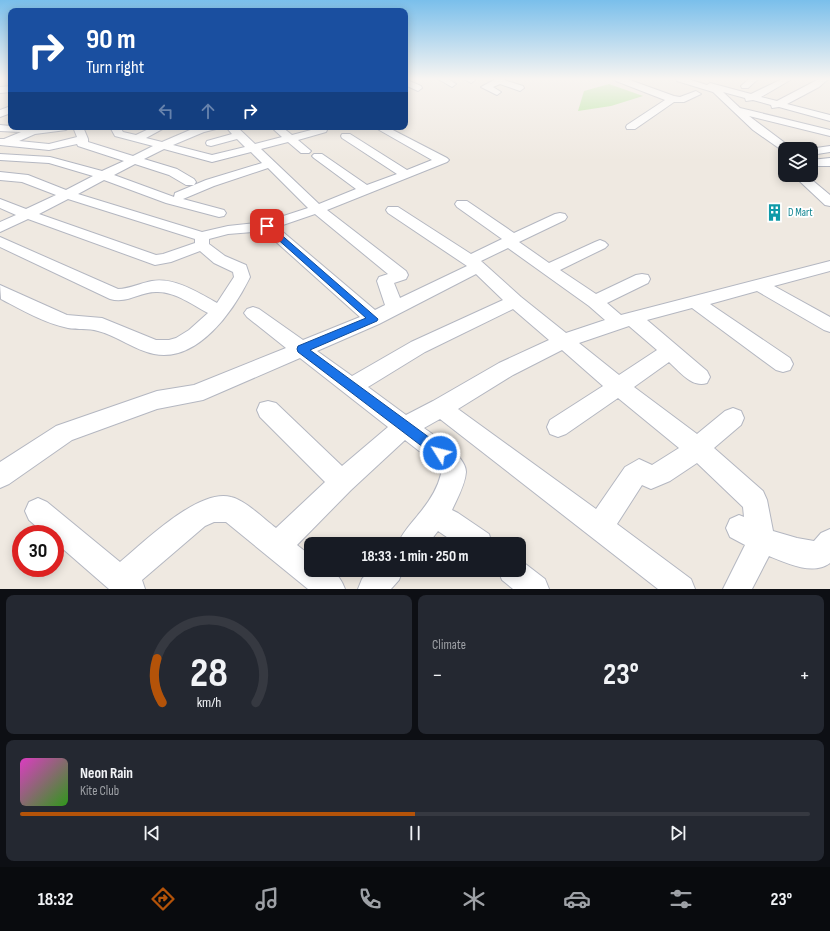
<!DOCTYPE html>
<html lang="en">
<head>
<meta charset="utf-8">
<style>
	:root { --surface:#171b24; --page:#242831; --text:#f1f3f6; --muted:#9ea1a6; --line:#363941; --accent:#b45309 }
	body { margin:0; font-family:"Sofia Sans Condensed",sans-serif; background:var(--page); color:var(--text); height:100vh; display:flex; flex-direction:column; font-size:15px; white-space:nowrap }
	* { box-sizing:border-box; margin:0 }
	p { font-size:13px; color:var(--muted) }
	.icon { flex:none; width:22px; height:22px; fill:none; stroke:currentColor; stroke-width:2; stroke-linecap:round; stroke-linejoin:round }
	.map { position:relative; height:589px; overflow:hidden }
	.sheet { display:flex; flex-direction:column; gap:6px; padding:6px; background:#0d0f14; flex:1 }
	.sheet>* { flex:none }
	.hud { position:absolute; left:8px; top:8px; width:400px; height:122px; border-radius:8px; box-shadow:0 2px 10px #0003; background:#1a4fa0; color:#fff; overflow:hidden }
	.fabs { position:absolute; left:778px; top:142px; display:grid; gap:8px }
	.fabs a { display:grid; place-items:center; width:40px; height:40px; border-radius:8px; background:var(--surface); box-shadow:0 2px 10px #0003; font-size:20px }
	.speed { position:absolute; left:12px; top:525px; display:flex; gap:8px; font-size:20px; font-weight:700; text-align:center }
	.speed>* { display:grid; place-content:center; width:52px; height:52px; border-radius:50%; background:var(--surface); box-shadow:0 2px 10px #0003; line-height:1 }
	.speed .limit { border:6px solid #d22; background:#fff; color:#111 }
	.pin { position:absolute; display:grid; place-items:center; width:34px; height:34px; color:#fff; margin:-17px; border-radius:8px; box-shadow:0 2px 6px #0006 }
	.me { position:absolute; width:44px; margin:-22px; rotate:306deg; stroke-linejoin:round; filter:drop-shadow(0 0 3px #0008) }
	.turn { display:flex; align-items:center; gap:14px; height:84px; padding:0 12px; font-size:18px }
	.turn .icon { width:52px; height:52px; stroke-width:2.5 }
	.turn b { display:block; font-size:28px; line-height:34px }
	.lanes { display:flex; align-items:center; height:38px; padding:0 12px; background:#0003; justify-content:center; gap:20px; direction:ltr }
	.lanes .off { opacity:.35 }
	.big { font-size:30px; font-weight:700; line-height:1.1 }
	.sheet .tile { flex:1; display:flex; flex-direction:column; justify-content:center; gap:6px; min-width:0; padding:0 14px; border-radius:8px; background:var(--page) }
	.sheet .dial { align-items:center; gap:0 }
	.dial svg { height:104px; overflow:visible; fill:none; stroke:var(--line); stroke-width:7; stroke-linecap:round; text-anchor:middle }
	.dial text { fill:var(--text); stroke:none }
	.song { display:flex; align-items:center; gap:12px }
	.cover { width:48px; height:48px; border-radius:6px; background:linear-gradient(135deg,hsl(310 70% 55%),hsl(110 70% 35%)) }
	.played { height:4px; border-radius:2px; background:linear-gradient(90deg,var(--accent) 50%,var(--line) 50%) }
	.keys { display:flex; justify-content:space-around; direction:ltr }
	.heat { display:flex; justify-content:space-between; align-items:center; font-size:22px; direction:ltr }
	.sheet .tiles { flex:1; display:grid; gap:6px; grid-template-columns:1fr 1fr }
	.tile:last-child { grid-column:span 2 }
	.trip { position:absolute; left:304px; top:537px; width:222px; height:40px; border-radius:8px; background:var(--surface); box-shadow:0 2px 10px #0003; font-weight:700; line-height:40px; text-align:center }
	.menu { display:flex; height:64px; justify-content:space-around; align-items:center; background:#090b0e; color:var(--muted) }
	.menu .icon { width:28px; height:28px }
	.menu .selected { color:var(--accent) }
	.menu b { font-size:18px; color:var(--text) }
	.map>svg:first-child { display:block }
	.green { fill:#b6e59e }
	.lines { fill:none; stroke-linecap:round; stroke-linejoin:round }
	.minor-casing { stroke:#b4b7c1; stroke-width:2 }
	.minor { fill:#fff; fill-rule:evenodd }
	.route { fill:#1a73e8; stroke:#114b97 }
	.labels { text-anchor:middle; stroke-width:3.5; stroke-linejoin:round; paint-order:stroke }
	.culture-label { font-size:11px; fill:#0d838f; stroke:#fff; text-anchor:start }
</style>
</head>
<body>
<div class="map">
<svg width="830" height="589" viewBox="0 0 830 589">
	<rect width="100%" height="100%" fill="#efe9e1"/>
	<path class="green" d="M609 84 643 96 611 106 578 111 584 91Z"/>
	<g class="lines">
		<defs>
			<path id="minor" d="M405 79 421 86 422 88 418 91 405 85Z
				M438 79H448L456 84 452 87Z
				M464 79H474L475 80 471 83Z
				M496 79H505L504 80 523 86 524 88 520 91 500 84 493 87 501 92 497 95 481 87Z
				M615 79H627L674 96 680 97 696 91 701 94 684 102H674L635 129H627L626 127 627 125 665 100 616 81Z
				M676 79H688L707 85 710 83 751 94 782 79H792L761 97 777 101 819 79H828L819 87 787 104 830 115V121L779 107 772 108 771 105 753 100 746 101 745 98 723 92 740 108 830 130V136L749 116 793 149H785V152L783 151 753 130 713 92 677 81Z
				M749 79H758L748 88H742L741 86Z
				M11 86V92L0 93V87Z
				M11 106V113L0 117V110Z
				M0 125 32 128 71 127 66 130 35 134 19 141 49 144 77 137 73 127H83L88 139V142L133 156 153 146 115 136 110 127H120L123 132 136 135 153 127H166L146 138 162 142 197 127H217L216 129 204 132 173 145 212 155 245 147 237 139 211 146 207 145 206 143 207 141 232 134 226 127H237L255 144 282 137 271 127H282L292 135 315 129 314 127H325L327 130 326 132 298 140 311 151 309 153H301L288 142 261 149 319 204 356 189 314 158 312 156 314 154H322L367 185 397 174 342 138 341 136 342 134H350L407 170 432 160 374 127H387L447 158 449 160 447 162 327 210 406 271 408 275 406 279 394 283 400 298 467 266 388 213 386 210 388 207H398L471 254 502 239 457 207 455 204 457 201H467L514 233 555 214 560 213 565 214 567 217 565 220 519 242 549 263 595 242 600 240 605 242 608 245 605 248 560 270 596 294 636 275 642 274 648 275 650 279 648 283 607 303 621 315 830 261V271L774 286 830 317V332L824 330 757 291 710 304 790 358 793 364 790 370 783 372 776 370 692 308 647 320 707 371 710 377 707 383C692 388 680 372 669 362L634 387 697 434 725 411 733 408 741 411 744 418 741 425 714 448 763 491 767 500 773 531 797 538 814 541 821 533 830 529V563C813 576 786 563 769 556L752 589H723L745 545 730 537 726 528 730 519 739 515 744 517 743 507 697 463 670 481 651 489 642 485 617 524 691 579 695 589H658L440 419 424 428C435 436 466 456 466 472 465 485 457 499 452 510L458 513 489 534 492 544H457L438 531 428 544H398C402 533 410 525 418 515 429 502 437 490 441 474L432 461 405 440 351 490 297 545 311 556V570C330 570 338 570 345 589H308L226 522H214L205 526 142 580 145 589H109L55 542V534H45L29 520 25 511 29 502 38 498 47 502 120 562C144 542 199 488 231 497 245 500 264 519 276 528L325 482 260 417 257 410 260 403 268 401 276 403 342 466 388 427 300 358 203 400 157 409 72 440 9 484 0 488V462L56 426 157 391 194 385 286 348 247 317 244 313 247 309 253 307 259 309 303 340 360 317 264 231 228 234 209 239V244L225 256 246 265 250 277C234 310 198 363 154 354 134 350 118 336 98 331 88 328 78 330 68 328 44 323 22 310 1 299L0 285 67 315 102 318 156 340H169L176 338 189 330 208 313C193 305 174 291 156 292 140 292 127 304 110 299L0 247V237L118 289C130 289 140 283 152 281 174 277 199 293 217 303L234 277 233 272 214 263 200 251 171 262 155 265 28 219 0 232V222L16 215 0 208V199L26 209 56 195 22 182 0 180V172L28 175 66 190 93 176 49 163 0 160V154L50 157 102 171 124 161 78 146 77 144 49 150 0 145V139H4L21 132 0 131ZM164 149 212 162 251 152 262 163 206 180 175 193 174 197 114 175 135 164 169 175 186 185H194L196 182 194 179 177 169 144 159ZM268 168 308 208 265 222 228 226 202 232 78 194 104 180 166 203 219 217 224 216 226 213 224 210 183 199 214 186ZM68 199 195 239V243L163 254 156 255 39 214ZM315 214 388 274 379 277 377 281 385 305 375 310 277 227ZM508 248 589 306 605 320 566 333 521 297 481 261ZM476 274 503 300 411 342 352 376 317 351 379 324ZM513 309 549 340 499 363 433 401 406 415 368 387 425 352ZM629 326 657 350 619 375 579 343ZM562 350 603 386 550 420 547 427 550 434 558 437 566 434 618 398 679 448 652 465 639 459 625 467 596 509 458 409 513 375Z
				M830 146V152L811 155V149H809Z
				M830 158V166H817L811 170V160Z
				M793 175H806L830 195V206L825 205Z
				M519 559 545 579 549 589H513L502 580 498 570H519Z
				M370 570H403L399 580 391 589H358L362 579Z"/>
		</defs>
		<use href="#minor" class="minor-casing"/>
		<use href="#minor" class="minor"/>
	</g>
	<linearGradient id="sky" x2="0" y2="1"><stop stop-color="#7abfeb"/><stop offset="0.49" stop-color="#f8f5f2"/><stop offset="1" stop-color="#f8f5f2" stop-opacity="0"/></linearGradient>
	<rect width="830" height="161" fill="url(#sky)"/>
	<path class="route" d="M267 224 270 225 378 319 377 321 310 350 445 449 447 453 445 457 440 459 436 457 298 352 297 349 298 346 366 318 265 228 263 226Z"/>
	<defs>
		<symbol id="building-bare" viewBox="-9 -9 18 18"><path d="M-4-6H4V6H1V3H-1V6H-4ZM-2.5-4.3h1.7v1.8h-1.7ZM.8-4.3h1.7v1.8H.8ZM-2.5-1h1.7V.8h-1.7ZM.8-1h1.7V.8H.8Z" fill="#0f9aa8" stroke="#fff" stroke-width="2.5" paint-order="stroke"/></symbol>
	</defs>
	<g fill-rule="evenodd">
		<use href="#building-bare" x="762" y="200" width="25" height="25"/>
	</g>
	<g class="labels">
		<g class="culture-label">
			<text x="788" y="216">D Mart</text>
		</g>
	</g>
</svg>
<div class="fabs">
<a><svg class="icon" aria-label="layers" viewBox="0 0 24 24"><path d="M12 4l9 5-9 5-9-5zM3 14l9 5 9-5"/></svg></a>
</div>
<div class="speed"><div class="limit">30</div></div>
<div class="pin" style="left:267px;top:226px;background:#d93025"><svg class="icon" aria-label="arrive" viewBox="0 0 24 24"><path d="M6 21V4h12l-3 4 3 4H6"/></svg></div>
<svg class="me" style="left:440px;top:453px" viewBox="-20 -20 40 40"><circle r="17" fill="#1a73e8" stroke="#fff" stroke-width="3"/><path d="M0-11L8 9 0 5-8 9z" fill="#fff"/></svg>
<div class="trip">18:33 · 1 min · 250 m</div>
<div class="hud">
<div class="turn"><svg class="icon" aria-label="right" viewBox="0 0 24 24"><path d="M7 20v-9h11M14 6l5 5-5 5"/></svg><div><b>90 m</b>Turn right</div></div>
<div class="lanes"><svg class="icon off" aria-label="left" viewBox="0 0 24 24"><path d="M17 20v-9H6M10 6l-5 5 5 5"/></svg><svg class="icon off" aria-label="ahead" viewBox="0 0 24 24"><path d="M12 20V5M6 11l6-6 6 6"/></svg><svg class="icon" aria-label="right" viewBox="0 0 24 24"><path d="M7 20v-9h11M14 6l5 5-5 5"/></svg></div>
</div>
</div>
<section class="sheet">
<div class="tiles">
<div class="tile dial"><svg viewBox="0 0 100 80">
<path d="M14 69A42 42 0 1 1 86 69"/>
<path d="M14 69A42 42 0 0 1 10 35" stroke="#b45309"/>
<text x="50" y="56" font-size="32" font-weight="700">28</text>
<text x="50" y="72" font-size="11">km/h</text>
</svg></div>
<div class="tile"><p>Climate</p>
<div class="heat"><a>−</a><b class="big">23°</b><a>+</a></div>
</div>
<div class="tile">
<div class="song"><i class="cover"></i><div><b>Neon Rain</b><p>Kite Club</p></div></div>
<div class="played"></div>
<div class="keys"><svg class="icon" aria-label="previous" viewBox="0 0 24 24"><path d="M18 5L8 12l10 7zM5 5v14"/></svg><svg class="icon" aria-label="pause" viewBox="0 0 24 24"><path d="M8 5v14M16 5v14"/></svg><svg class="icon" aria-label="next" viewBox="0 0 24 24"><path d="M6 5l10 7-10 7zM19 5v14"/></svg></div>
</div>
</div>
</section>
<nav class="menu">
<b>18:32</b>
<svg class="icon selected" aria-label="directions" viewBox="0 0 24 24"><path d="M12 3l9 9-9 9-9-9zM9 14v-3h6M13 9l2 2-2 2"/></svg>
<svg class="icon" aria-label="music" viewBox="0 0 24 24"><path d="M9 18V5l10-2v13"/><circle cx="6" cy="18" r="3"/><circle cx="16" cy="16" r="3"/></svg>
<svg class="icon" aria-label="phone" viewBox="0 0 24 24"><path d="M5 4h4l2 5-3 2q2 4 5 5l2-3 5 2v4C11 20 4 13 5 4z"/></svg>
<svg class="icon" aria-label="climate" viewBox="0 0 24 24"><path d="M12 3v18M4 7l16 10M4 17L20 7"/></svg>
<svg class="icon" aria-label="car" viewBox="0 0 24 24"><path d="M5 17H2v-5l4-1 3-4h7l3 4 3 1v5h-3M9 17h6M6 11h13"/><circle cx="7" cy="17" r="2"/><circle cx="17" cy="17" r="2"/></svg>
<svg class="icon" aria-label="filters" viewBox="0 0 24 24"><path d="M4 7h16M4 17h16"/><circle cx="9" cy="7" r="2"/><circle cx="15" cy="17" r="2"/></svg>
<b>23°</b>
</nav>
</body>
</html>
